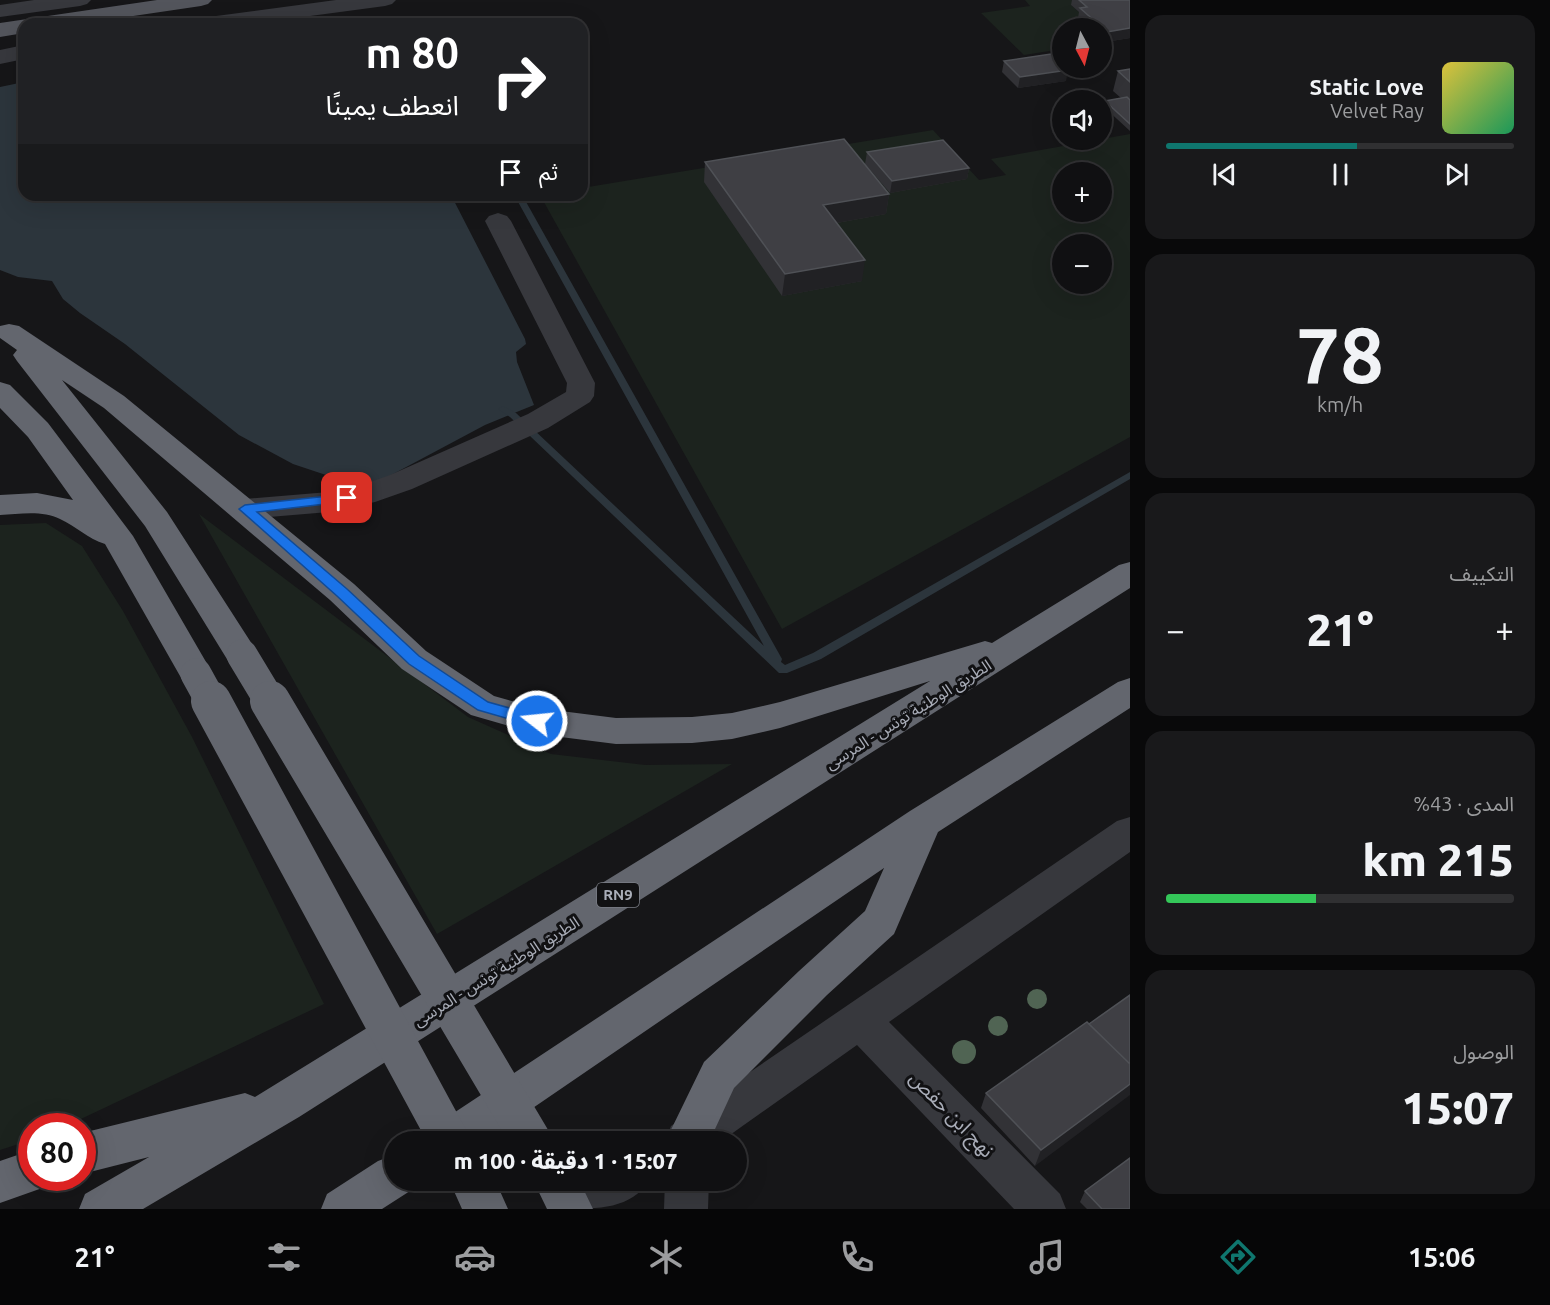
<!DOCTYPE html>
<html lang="ar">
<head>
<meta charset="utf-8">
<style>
	:root { --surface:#101012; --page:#19191b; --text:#f1f3f6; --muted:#9c9d9f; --line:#303032; --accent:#0f766e }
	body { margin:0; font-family:Ubuntu,"Noto Sans Arabic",sans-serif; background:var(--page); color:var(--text); direction:rtl; height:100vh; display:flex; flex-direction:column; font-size:22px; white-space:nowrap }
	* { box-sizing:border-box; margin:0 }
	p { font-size:20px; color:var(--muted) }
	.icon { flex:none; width:33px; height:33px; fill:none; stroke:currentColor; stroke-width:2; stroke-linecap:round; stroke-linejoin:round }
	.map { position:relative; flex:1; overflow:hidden; direction:ltr }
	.details { display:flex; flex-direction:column; gap:15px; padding:15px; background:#09090a; width:420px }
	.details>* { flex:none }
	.hud { position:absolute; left:18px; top:18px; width:570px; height:183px; border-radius:18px; box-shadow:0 6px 24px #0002,0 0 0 2px var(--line); direction:rtl; background:#202124; color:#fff; overflow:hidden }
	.needle { width:39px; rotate:173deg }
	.tools { position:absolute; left:1052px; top:18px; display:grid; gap:12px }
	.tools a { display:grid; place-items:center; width:60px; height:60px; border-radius:50%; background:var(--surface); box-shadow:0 6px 24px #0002,0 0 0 2px var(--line); font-size:30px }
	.speed { position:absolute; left:18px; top:1113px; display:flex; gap:12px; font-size:30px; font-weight:700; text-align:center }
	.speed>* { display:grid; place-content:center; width:78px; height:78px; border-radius:50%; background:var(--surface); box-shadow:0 6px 24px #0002,0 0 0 2px var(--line); line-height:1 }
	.speed .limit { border:9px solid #d22; background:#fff; color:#111 }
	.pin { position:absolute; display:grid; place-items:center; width:51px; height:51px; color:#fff; margin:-26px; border-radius:12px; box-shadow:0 3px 9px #0006 }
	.me { position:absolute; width:66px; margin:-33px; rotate:286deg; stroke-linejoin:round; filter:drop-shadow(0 0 4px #0008) }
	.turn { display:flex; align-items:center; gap:21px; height:126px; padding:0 30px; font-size:27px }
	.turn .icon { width:78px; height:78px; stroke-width:2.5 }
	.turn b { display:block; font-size:42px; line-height:51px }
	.then { display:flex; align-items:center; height:57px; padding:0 30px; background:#0003; gap:12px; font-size:22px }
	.big { font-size:45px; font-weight:800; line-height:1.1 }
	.details .tile { flex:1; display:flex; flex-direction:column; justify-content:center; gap:9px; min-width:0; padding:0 21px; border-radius:18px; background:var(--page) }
	.details .dial { align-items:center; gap:0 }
	.dial b { font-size:78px; line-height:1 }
	.song { display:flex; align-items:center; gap:18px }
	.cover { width:72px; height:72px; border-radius:9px; background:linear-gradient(135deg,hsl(50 70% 55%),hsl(150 70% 35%)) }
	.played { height:6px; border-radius:3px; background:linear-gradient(90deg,var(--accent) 55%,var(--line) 55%) }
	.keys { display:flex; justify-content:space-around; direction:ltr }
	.heat { display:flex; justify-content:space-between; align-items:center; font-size:33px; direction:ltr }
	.charge { height:9px; border-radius:4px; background:linear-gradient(90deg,#34c759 43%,var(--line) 0) }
	.trip { position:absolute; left:384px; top:1131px; width:363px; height:60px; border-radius:30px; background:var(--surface); box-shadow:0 6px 24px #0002,0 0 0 2px var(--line); font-weight:800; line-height:60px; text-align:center; direction:rtl }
	.dock { display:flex; height:96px; justify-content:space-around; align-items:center; background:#060607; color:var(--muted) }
	.dock .icon { width:42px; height:42px }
	.dock .on { color:var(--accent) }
	.dock b { font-size:27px; color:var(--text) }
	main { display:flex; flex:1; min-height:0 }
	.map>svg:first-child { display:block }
	.green { fill:#1c231e; fill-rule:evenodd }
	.water { fill:#2c353c }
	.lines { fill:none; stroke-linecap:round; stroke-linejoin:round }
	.stream { fill:#2c353c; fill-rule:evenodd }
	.minor { fill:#37383d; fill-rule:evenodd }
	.major { fill:#53555c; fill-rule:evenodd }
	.highway { fill:#63666e; fill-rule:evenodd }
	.highway-bridge-far1 { stroke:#63666e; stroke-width:31 }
	.highway-bridge { stroke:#63666e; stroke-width:40 }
	.tree { fill:#506453 }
	.wall { fill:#323236 }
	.shaded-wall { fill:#212124 }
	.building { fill:#3f3f44; stroke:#4f5156; stroke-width:1.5 }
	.route { fill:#1a73e8; stroke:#114b97; stroke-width:1.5 }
	.labels { text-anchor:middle; stroke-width:6; stroke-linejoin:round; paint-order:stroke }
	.shield { fill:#111113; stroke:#7b7e86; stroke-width:1.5 }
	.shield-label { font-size:15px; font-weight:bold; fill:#a9adb8 }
	.street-label { font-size:16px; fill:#a9adb8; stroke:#111113 }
	.near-street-label { font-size:20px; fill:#a9adb8; stroke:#111113 }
</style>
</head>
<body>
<main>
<section class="details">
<div class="tile">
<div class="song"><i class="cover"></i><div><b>Static Love</b><p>Velvet Ray</p></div></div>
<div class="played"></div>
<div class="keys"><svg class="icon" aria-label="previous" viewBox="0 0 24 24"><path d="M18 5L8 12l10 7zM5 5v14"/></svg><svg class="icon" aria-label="pause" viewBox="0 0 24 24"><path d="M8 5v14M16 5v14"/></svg><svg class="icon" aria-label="next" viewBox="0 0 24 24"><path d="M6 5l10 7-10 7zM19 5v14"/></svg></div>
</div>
<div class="tile dial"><b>78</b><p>km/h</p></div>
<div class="tile"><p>التكييف</p>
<div class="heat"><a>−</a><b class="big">21°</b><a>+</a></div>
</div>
<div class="tile"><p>المدى · 43%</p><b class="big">215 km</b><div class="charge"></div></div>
<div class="tile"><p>الوصول</p><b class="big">15:07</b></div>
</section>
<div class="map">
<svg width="1130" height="1209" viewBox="0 0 1130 1209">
	<rect width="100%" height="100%" fill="#161618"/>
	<path class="green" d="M1025 0H1102L1071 5 1085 17 1089 28H1062V49L1024 55 981 13 1030 6Z
		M933 130 979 180 1006 175 991 159 1130 134V437L782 629 540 195H582V188ZM1062 172H1101V212H1062ZM1062 244H1101V284H1062Z
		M199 514 468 717 551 754 645 765 732 764 437 934Z
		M46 523 82 546 123 611 192 737 324 1004 66 1126H32L31 1140 0 1150V525Z"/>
	<path class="water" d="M24 82V195H451L525 339 526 344 516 352 517 362 534 405 485 425 380 481 364 486 353 484 293 464 239 435 125 344 80 313 63 299 52 281 18 277 0 270V87Z"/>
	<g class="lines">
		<path class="stream" d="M518 198H521L525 200 782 659 781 662 785 665 813 653 1130 472V479L821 659 787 673H779L510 417 498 409 503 406 516 413 764 646 517 200Z"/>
		<path class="minor" d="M34 0H91L87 4 80 6 0 17V5Z
			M336 0H396L392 4 385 6 250 24H190L193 19 201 18Z
			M24 45V59L0 64V50Z
			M498 213 507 216 511 221 595 383 594 396 590 402 548 428 412 489 375 502 329 512 245 519 234 516 229 509 234 502 245 499 329 492 359 486 390 475 528 414 566 392 567 383 485 221 489 216Z
			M1130 817V852L889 1022 1060 1194 1066 1209H1014L857 1045 720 1142H665L671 1126 1117 821Z
			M589 1180H649C632 1209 598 1209 563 1209L569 1194Z
			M665 1180H709L708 1209H664Z"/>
		<path class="major" d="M157 0H212L208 4 201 6 79 24H24V33L0 37V23Z"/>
		<path class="highway" d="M9 324 19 326 124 396 354 584 426 651 494 696 537 708 616 718 692 717 732 713 780 702 985 641 992 643 1119 565 1130 562V588L299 1117 143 1209H79L85 1194 149 1157 82 1174V1133L245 1093 255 1097 930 681 780 728 732 739 692 743 616 744 537 734 471 715 402 669 330 600 104 408 62 380 167 512 259 655 254 664 242 667 230 664 145 526 17 361 13 355 17 350 0 338V326Z
			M0 382 10 385 48 423 133 536 213 674 208 683 196 687 184 683 105 544C88 539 76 526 60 519 43 510 19 514 0 515V495L37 493 73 500 28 437 0 408Z
			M1130 678V708L938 832 894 934 827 995 734 1088 709 1142H669L667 1138 704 1062 799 971 865 911 884 868 483 1142H424L431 1128 910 811 1118 682Z
			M32 1150V1178H51L48 1186 0 1203V1161Z
			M394 1155V1180H414L410 1191 382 1209H321L327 1194 378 1161Z
			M449 1180H495L508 1209H462Z
			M533 1180H579L593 1209H547Z"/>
		<path class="highway-bridge-far1" d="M242 655 271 703
			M196 674 212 703"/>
		<path class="highway-bridge" d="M211 701 450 1142
			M270 701 532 1142"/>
	</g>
	<g class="tree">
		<circle cx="1037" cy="999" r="10"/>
		<circle cx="998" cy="1026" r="10"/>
		<circle cx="964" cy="1052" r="12"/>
	</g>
	<path class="wall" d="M1072 0H1130V38L1105 42 1101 39V28H1089L1078 18 1079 12 1071 5Z
		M1004 61 1066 81 1018 88 1002 72Z
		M1130 69V131L1104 107 1105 101 1121 98 1113 91 1118 71Z
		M867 152 969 168 967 179 890 193 865 164Z
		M705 162 889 194 886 214 837 223 862 281 782 296 704 182Z
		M1130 995 1035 1166 981 1108 986 1093 1089 1024Z
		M1085 1191 1130 1209H1087L1080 1202Z"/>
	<path class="shaded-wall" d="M1130 28V38L1105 42 1107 32Z
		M1068 70 1066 81 1018 88 1020 77Z
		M969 168 967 179 890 193 892 181Z
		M889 194 886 214 820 226 823 205Z
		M865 260 862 281 782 296 785 274Z
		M1130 1084V1095L1035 1166 1041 1150Z"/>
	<path class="building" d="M1079 0H1130V28L1107 32 1080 8 1087 7Z
		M1051 54 1062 65V68H1065L1068 70 1020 77 1004 61Z
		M1130 69V82L1118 71Z
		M1127 97 1130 100V124L1105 101Z
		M844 139 889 194 823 205 865 260 785 274 705 162Z
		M943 140 969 168 892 181 867 152Z
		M1130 995V1064L1089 1024Z
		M1087 1022 1130 1064V1084L1041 1150 986 1093Z
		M1130 1158V1209H1102L1085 1191Z"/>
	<path class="route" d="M347 494 351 495 353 498 351 501 257 512 347 589 419 656 488 702 542 717 545 721 542 725 537 727 478 710 409 664 337 596 239 509 245 505Z"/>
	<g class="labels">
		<rect class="shield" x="597" y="883" width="42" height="24" rx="4.5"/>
		<g class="shield-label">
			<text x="618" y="900">RN9</text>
		</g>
		<g class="street-label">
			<text transform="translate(908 714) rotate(-32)" y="6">الطريق الوطنية تونس - المرسى</text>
			<text transform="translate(496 971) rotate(-32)" y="6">الطريق الوطنية تونس - المرسى</text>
		</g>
		<g class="near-street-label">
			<text transform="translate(952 1114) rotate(46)" y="7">نهج ابن حفص</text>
		</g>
	</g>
</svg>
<div class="tools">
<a><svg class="needle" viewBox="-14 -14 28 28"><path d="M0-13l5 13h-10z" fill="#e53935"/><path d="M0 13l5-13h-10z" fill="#9c9d9f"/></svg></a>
<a><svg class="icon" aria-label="sound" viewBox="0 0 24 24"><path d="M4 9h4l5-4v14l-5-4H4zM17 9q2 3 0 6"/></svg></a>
<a>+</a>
<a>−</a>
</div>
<div class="speed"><div class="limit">80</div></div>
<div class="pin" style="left:347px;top:498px;background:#d93025"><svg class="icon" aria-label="arrive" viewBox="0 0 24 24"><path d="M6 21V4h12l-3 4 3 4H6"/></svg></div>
<svg class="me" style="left:537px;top:721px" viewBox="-20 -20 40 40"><circle r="17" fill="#1a73e8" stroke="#fff" stroke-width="3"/><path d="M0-11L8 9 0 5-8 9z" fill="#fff"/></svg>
<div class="trip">15:07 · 1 دقيقة · 100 m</div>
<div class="hud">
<div class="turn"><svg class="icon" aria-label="right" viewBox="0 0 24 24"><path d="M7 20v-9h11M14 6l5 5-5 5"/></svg><div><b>80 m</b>انعطف يمينًا</div></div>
<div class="then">ثم<svg class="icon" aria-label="arrive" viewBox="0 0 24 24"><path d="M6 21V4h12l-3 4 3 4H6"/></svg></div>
</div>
</div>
</main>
<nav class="dock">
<b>15:06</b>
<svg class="icon on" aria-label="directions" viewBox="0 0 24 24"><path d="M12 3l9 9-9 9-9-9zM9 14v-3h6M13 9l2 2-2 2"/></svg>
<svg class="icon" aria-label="music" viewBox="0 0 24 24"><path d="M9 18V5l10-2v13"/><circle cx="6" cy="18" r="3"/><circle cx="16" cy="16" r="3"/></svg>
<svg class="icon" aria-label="phone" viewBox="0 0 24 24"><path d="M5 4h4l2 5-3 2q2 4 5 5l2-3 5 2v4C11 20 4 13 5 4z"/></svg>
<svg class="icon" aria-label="climate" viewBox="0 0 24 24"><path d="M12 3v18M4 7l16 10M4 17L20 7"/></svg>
<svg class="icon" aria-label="car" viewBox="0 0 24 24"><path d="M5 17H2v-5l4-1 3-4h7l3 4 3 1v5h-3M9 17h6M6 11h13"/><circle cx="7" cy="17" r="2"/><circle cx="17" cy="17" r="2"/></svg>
<svg class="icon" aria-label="filters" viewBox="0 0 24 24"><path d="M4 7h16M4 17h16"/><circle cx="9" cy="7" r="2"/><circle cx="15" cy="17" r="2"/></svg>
<b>21°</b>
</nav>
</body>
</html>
